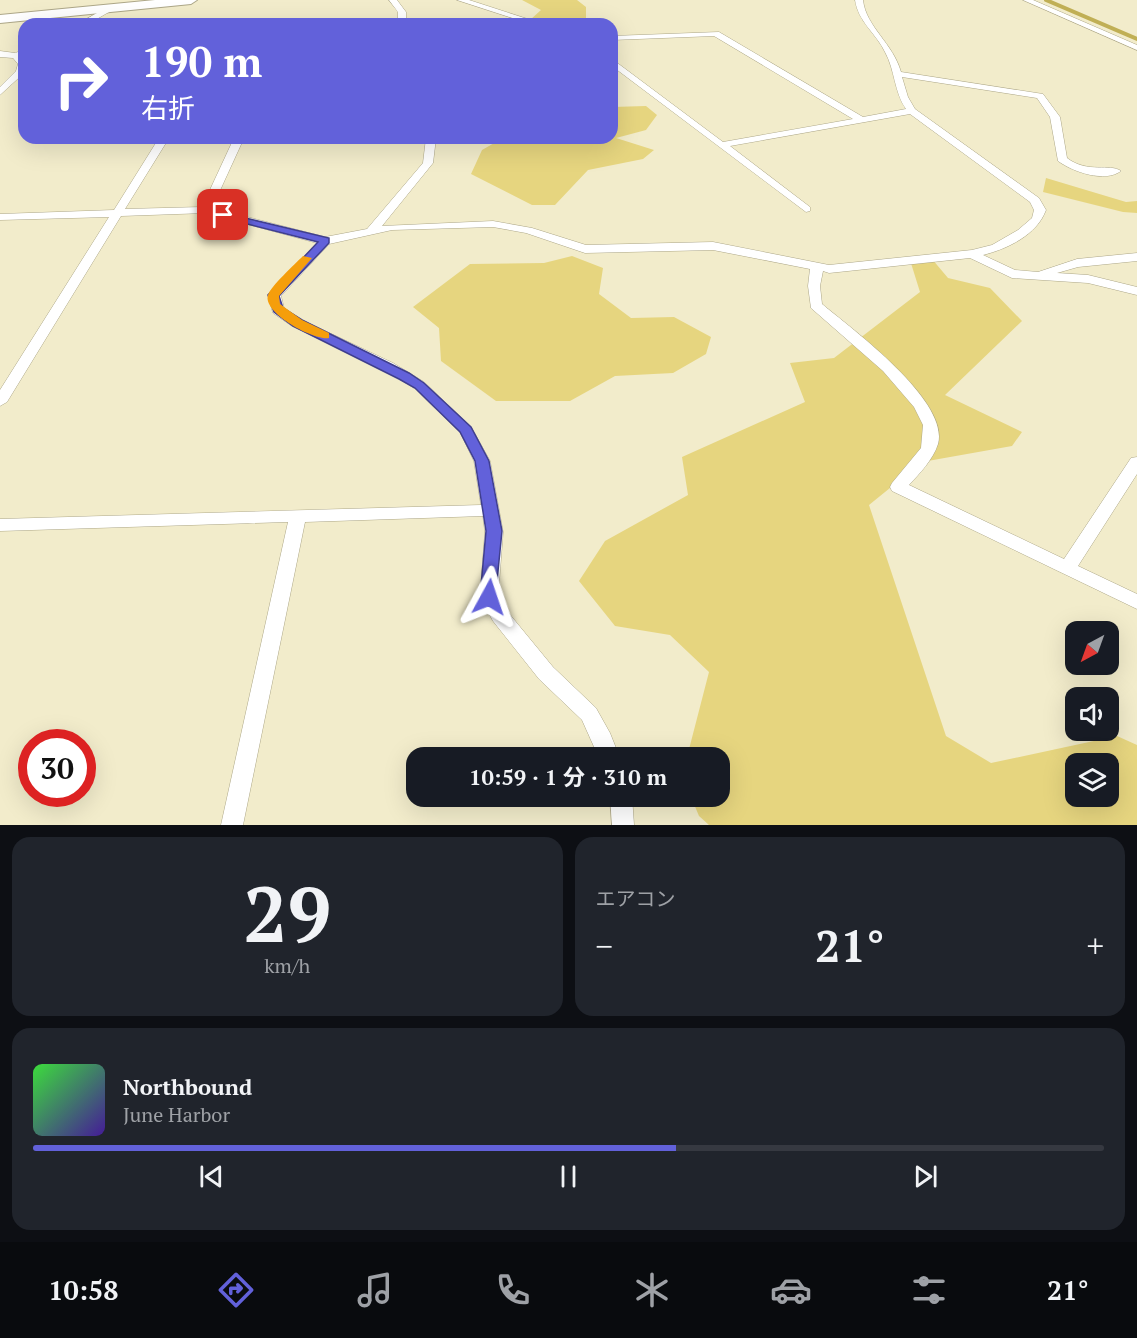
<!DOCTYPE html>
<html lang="ja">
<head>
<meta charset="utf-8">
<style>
	:root { --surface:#171b24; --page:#20242c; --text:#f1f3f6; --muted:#9ea1a6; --line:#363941; --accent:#6261da }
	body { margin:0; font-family:"PT Serif","Noto Sans JP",serif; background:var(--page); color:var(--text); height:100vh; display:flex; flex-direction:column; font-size:22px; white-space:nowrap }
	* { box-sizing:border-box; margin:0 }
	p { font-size:20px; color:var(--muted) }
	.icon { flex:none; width:33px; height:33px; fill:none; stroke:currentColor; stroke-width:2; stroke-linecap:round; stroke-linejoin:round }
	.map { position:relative; height:825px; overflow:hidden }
	.panel { display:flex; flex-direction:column; gap:12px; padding:12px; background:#0d0f14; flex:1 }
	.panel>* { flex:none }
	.banner { position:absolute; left:18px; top:18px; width:600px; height:126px; border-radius:18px; box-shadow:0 6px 24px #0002; background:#6261da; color:#fff; overflow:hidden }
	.needle { width:39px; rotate:221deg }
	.controls { position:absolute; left:1065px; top:621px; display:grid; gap:12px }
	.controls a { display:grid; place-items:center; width:54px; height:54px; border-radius:12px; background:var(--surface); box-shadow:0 6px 24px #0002; font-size:30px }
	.speed { position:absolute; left:18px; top:729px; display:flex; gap:12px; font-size:30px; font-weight:700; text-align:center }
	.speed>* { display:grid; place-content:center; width:78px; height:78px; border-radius:50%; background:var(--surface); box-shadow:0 6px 24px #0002; line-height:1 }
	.speed .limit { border:9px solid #d22; background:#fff; color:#111 }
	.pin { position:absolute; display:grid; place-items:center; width:51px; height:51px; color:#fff; margin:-26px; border-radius:12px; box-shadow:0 3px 9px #0006 }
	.me { position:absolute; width:66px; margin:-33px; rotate:5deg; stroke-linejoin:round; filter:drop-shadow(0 0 4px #0008) }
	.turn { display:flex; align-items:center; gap:21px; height:126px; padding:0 24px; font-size:27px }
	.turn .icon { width:78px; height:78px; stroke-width:2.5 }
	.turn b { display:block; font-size:42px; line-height:51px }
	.big { font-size:45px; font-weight:700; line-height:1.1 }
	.panel .widget { flex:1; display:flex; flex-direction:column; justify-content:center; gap:9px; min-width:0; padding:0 21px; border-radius:18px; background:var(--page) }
	.panel .dial { align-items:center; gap:0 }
	.dial b { font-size:78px; line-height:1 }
	.song { display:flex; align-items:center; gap:18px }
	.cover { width:72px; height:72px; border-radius:9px; background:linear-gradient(135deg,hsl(120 70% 55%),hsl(260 70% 35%)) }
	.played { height:6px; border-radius:3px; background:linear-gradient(90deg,var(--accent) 60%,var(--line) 60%) }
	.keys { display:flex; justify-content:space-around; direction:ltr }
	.heat { display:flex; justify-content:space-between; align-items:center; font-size:33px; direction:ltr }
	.panel .tiles { flex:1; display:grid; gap:12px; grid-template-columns:1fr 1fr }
	.widget:last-child { grid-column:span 2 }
	.trip { position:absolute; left:406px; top:747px; width:324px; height:60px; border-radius:18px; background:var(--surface); box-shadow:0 6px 24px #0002; font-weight:700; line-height:60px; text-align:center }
	.tab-bar { display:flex; height:96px; justify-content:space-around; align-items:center; background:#090b0e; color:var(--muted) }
	.tab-bar .icon { width:42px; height:42px }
	.tab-bar .selected { color:var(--accent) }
	.tab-bar b { font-size:27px; color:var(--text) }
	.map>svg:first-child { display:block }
	.green { fill:#e6d57f; fill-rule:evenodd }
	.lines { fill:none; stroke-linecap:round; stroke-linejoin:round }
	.stream { stroke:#c0af55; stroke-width:4 }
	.street-casing { stroke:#ada788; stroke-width:1 }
	.primary-casing { stroke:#ada788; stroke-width:2 }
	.street { fill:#fff; fill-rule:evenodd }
	.primary { fill:#fff; fill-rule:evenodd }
	.route { fill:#6261da; stroke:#403f8e; stroke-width:1.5 }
	.slow { fill:#f59e0b }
</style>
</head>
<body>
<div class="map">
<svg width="1137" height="825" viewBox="0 0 1137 825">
	<rect width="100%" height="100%" fill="#f2eccb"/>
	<path class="green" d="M522 0H577L586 7V21L539 24 530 20 541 10Z
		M646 106 657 115 646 130 616 138 654 150 643 159 588 170 555 205H532L471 174 482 150 503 138H612V107Z
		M1046 178 1126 202 1137 201V213L1123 212 1043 192Z
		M572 256 603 268 599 294 631 318 674 317 711 337 706 354 673 373 615 376 570 401H496L441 361 439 328 413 307 470 264 544 263Z
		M932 259 948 278 990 288 1022 321 945 395 1022 432 1012 446 922 462 869 505 946 736 991 763 1117 736 1137 745V825H709L699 816 691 797 720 796V758L687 757 709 672 670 635 615 626 579 581 605 541 688 495 682 457 805 402 790 363 834 358 920 292 910 260ZM1076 764H1108V796H1076Z"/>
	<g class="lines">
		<path class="stream" d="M1046 0 1137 39"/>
		<defs>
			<path id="street" d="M389 0H397L406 12V24H398V12Z
				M457 0H469L543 24H531Z
				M855 0H863C866 27 893 43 901 72L1043 94 1060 117 1067 158C1088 174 1110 163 1121 171 1105 183 1073 172 1058 161L1050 117 1037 98 902 77 908 97 915 109 1039 198 1046 210C1037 235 1007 249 983 255L1015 270 1038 272 1077 259 1137 253V261L1078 267 1057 273 1088 275 1137 287V295L1088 283 1012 278 970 258 829 273 823 271 820 286 822 304C852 329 950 401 938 444 933 460 919 474 909 485L1064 559 1131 458 1137 457V474L1078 566 1137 594V609L892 491 890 487 892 483 921 448 923 425 914 407 883 371 811 308 808 286 810 269 713 250 585 253 526 233 493 227 392 230 329 244 281 296 284 308 302 320 393 363 424 382 471 427 490 461 499 510 503 532 498 597 507 611 553 667 596 708 610 733 620 758H599L582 720 539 679 493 621 480 597 485 532 483 516 305 522 243 825H221L288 522 0 531V519L481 505 474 461 460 432 414 388 383 369 292 326 273 313 268 295 317 243 206 213 121 216 7 402 0 406V390L109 217 0 220V214L114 210 159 138H169L125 209 202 207 234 138H244L212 208 325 237 367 229 423 163 426 138H436L433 163 382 226 493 221 532 228 586 245 713 242 829 265 972 250 992 245 1018 230 1032 218 1034 210 1030 202 910 114 730 146 810 207V211L806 212 612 66V59L723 142 853 119 714 36 612 40V36L719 32 863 117 906 109C894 92 895 70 885 52 876 33 858 22 855 0Z
				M1023 0H1033L1137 45V50Z
				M109 6 116 8 88 24H78Z
				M24 50V56L21 57 24 61V73L0 95V87L16 71 18 64 13 58 0 57V51L15 53Z
				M610 796H632L634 825H612Z"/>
			<path id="primary" d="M155 0H197L191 4 0 23V15Z"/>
		</defs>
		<use href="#street" class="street-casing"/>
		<use href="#primary" class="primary-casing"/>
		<use href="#street" class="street"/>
		<use href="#primary" class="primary"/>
	</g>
	<path class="route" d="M220 212 329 238V243L279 296 283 308 302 320 409 373 424 383 471 427 489 461 502 531 495 601 489 603 480 597 486 531 475 461 460 432 415 388 399 379 293 326 274 312 268 295 318 242 220 217Z"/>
	<path class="slow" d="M303 256 312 258 279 296 280 304 302 320 329 333V338C315 341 262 313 268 295 271 286 295 264 303 256Z"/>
</svg>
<div class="controls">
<a><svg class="needle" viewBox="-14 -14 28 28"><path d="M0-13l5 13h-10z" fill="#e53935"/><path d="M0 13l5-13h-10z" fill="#9ea1a6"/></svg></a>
<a><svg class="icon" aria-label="sound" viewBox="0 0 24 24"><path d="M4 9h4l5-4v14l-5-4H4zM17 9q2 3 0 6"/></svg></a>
<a><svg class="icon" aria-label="layers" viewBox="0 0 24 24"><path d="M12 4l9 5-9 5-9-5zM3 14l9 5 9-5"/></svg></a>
</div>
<div class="speed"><div class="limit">30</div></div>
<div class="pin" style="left:223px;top:215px;background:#d93025"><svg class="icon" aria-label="arrive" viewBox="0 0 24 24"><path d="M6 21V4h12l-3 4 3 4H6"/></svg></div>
<svg class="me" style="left:489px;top:597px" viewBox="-20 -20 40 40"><path d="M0-17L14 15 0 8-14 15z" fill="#6261da" stroke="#fff" stroke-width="4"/></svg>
<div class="trip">10:59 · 1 分 · 310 m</div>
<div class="banner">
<div class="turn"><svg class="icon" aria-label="right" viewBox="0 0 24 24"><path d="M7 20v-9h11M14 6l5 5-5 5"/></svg><div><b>190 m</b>右折</div></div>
</div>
</div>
<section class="panel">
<div class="tiles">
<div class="widget dial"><b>29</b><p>km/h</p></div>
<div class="widget"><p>エアコン</p>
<div class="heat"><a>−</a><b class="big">21°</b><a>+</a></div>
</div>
<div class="widget">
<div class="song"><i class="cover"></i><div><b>Northbound</b><p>June Harbor</p></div></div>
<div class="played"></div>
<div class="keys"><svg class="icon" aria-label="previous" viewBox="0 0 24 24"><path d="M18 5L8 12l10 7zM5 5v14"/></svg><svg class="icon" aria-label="pause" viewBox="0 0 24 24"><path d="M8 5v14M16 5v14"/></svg><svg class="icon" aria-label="next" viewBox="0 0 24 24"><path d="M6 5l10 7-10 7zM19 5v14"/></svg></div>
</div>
</div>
</section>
<nav class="tab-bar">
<b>10:58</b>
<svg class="icon selected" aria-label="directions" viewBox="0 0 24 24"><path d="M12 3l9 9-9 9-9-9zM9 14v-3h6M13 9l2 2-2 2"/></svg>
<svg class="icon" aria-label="music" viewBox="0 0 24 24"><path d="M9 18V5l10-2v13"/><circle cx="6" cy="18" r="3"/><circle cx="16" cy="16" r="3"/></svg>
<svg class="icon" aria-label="phone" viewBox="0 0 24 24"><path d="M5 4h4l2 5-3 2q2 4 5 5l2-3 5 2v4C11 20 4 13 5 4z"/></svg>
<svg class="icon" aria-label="climate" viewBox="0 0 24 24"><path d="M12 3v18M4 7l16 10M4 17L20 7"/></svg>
<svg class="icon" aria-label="car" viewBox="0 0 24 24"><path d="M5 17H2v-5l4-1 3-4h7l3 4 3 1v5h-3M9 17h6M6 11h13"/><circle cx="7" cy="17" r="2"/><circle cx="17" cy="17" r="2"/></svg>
<svg class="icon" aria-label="filters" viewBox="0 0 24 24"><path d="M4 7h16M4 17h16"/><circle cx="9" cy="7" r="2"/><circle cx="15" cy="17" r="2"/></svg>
<b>21°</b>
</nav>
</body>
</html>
